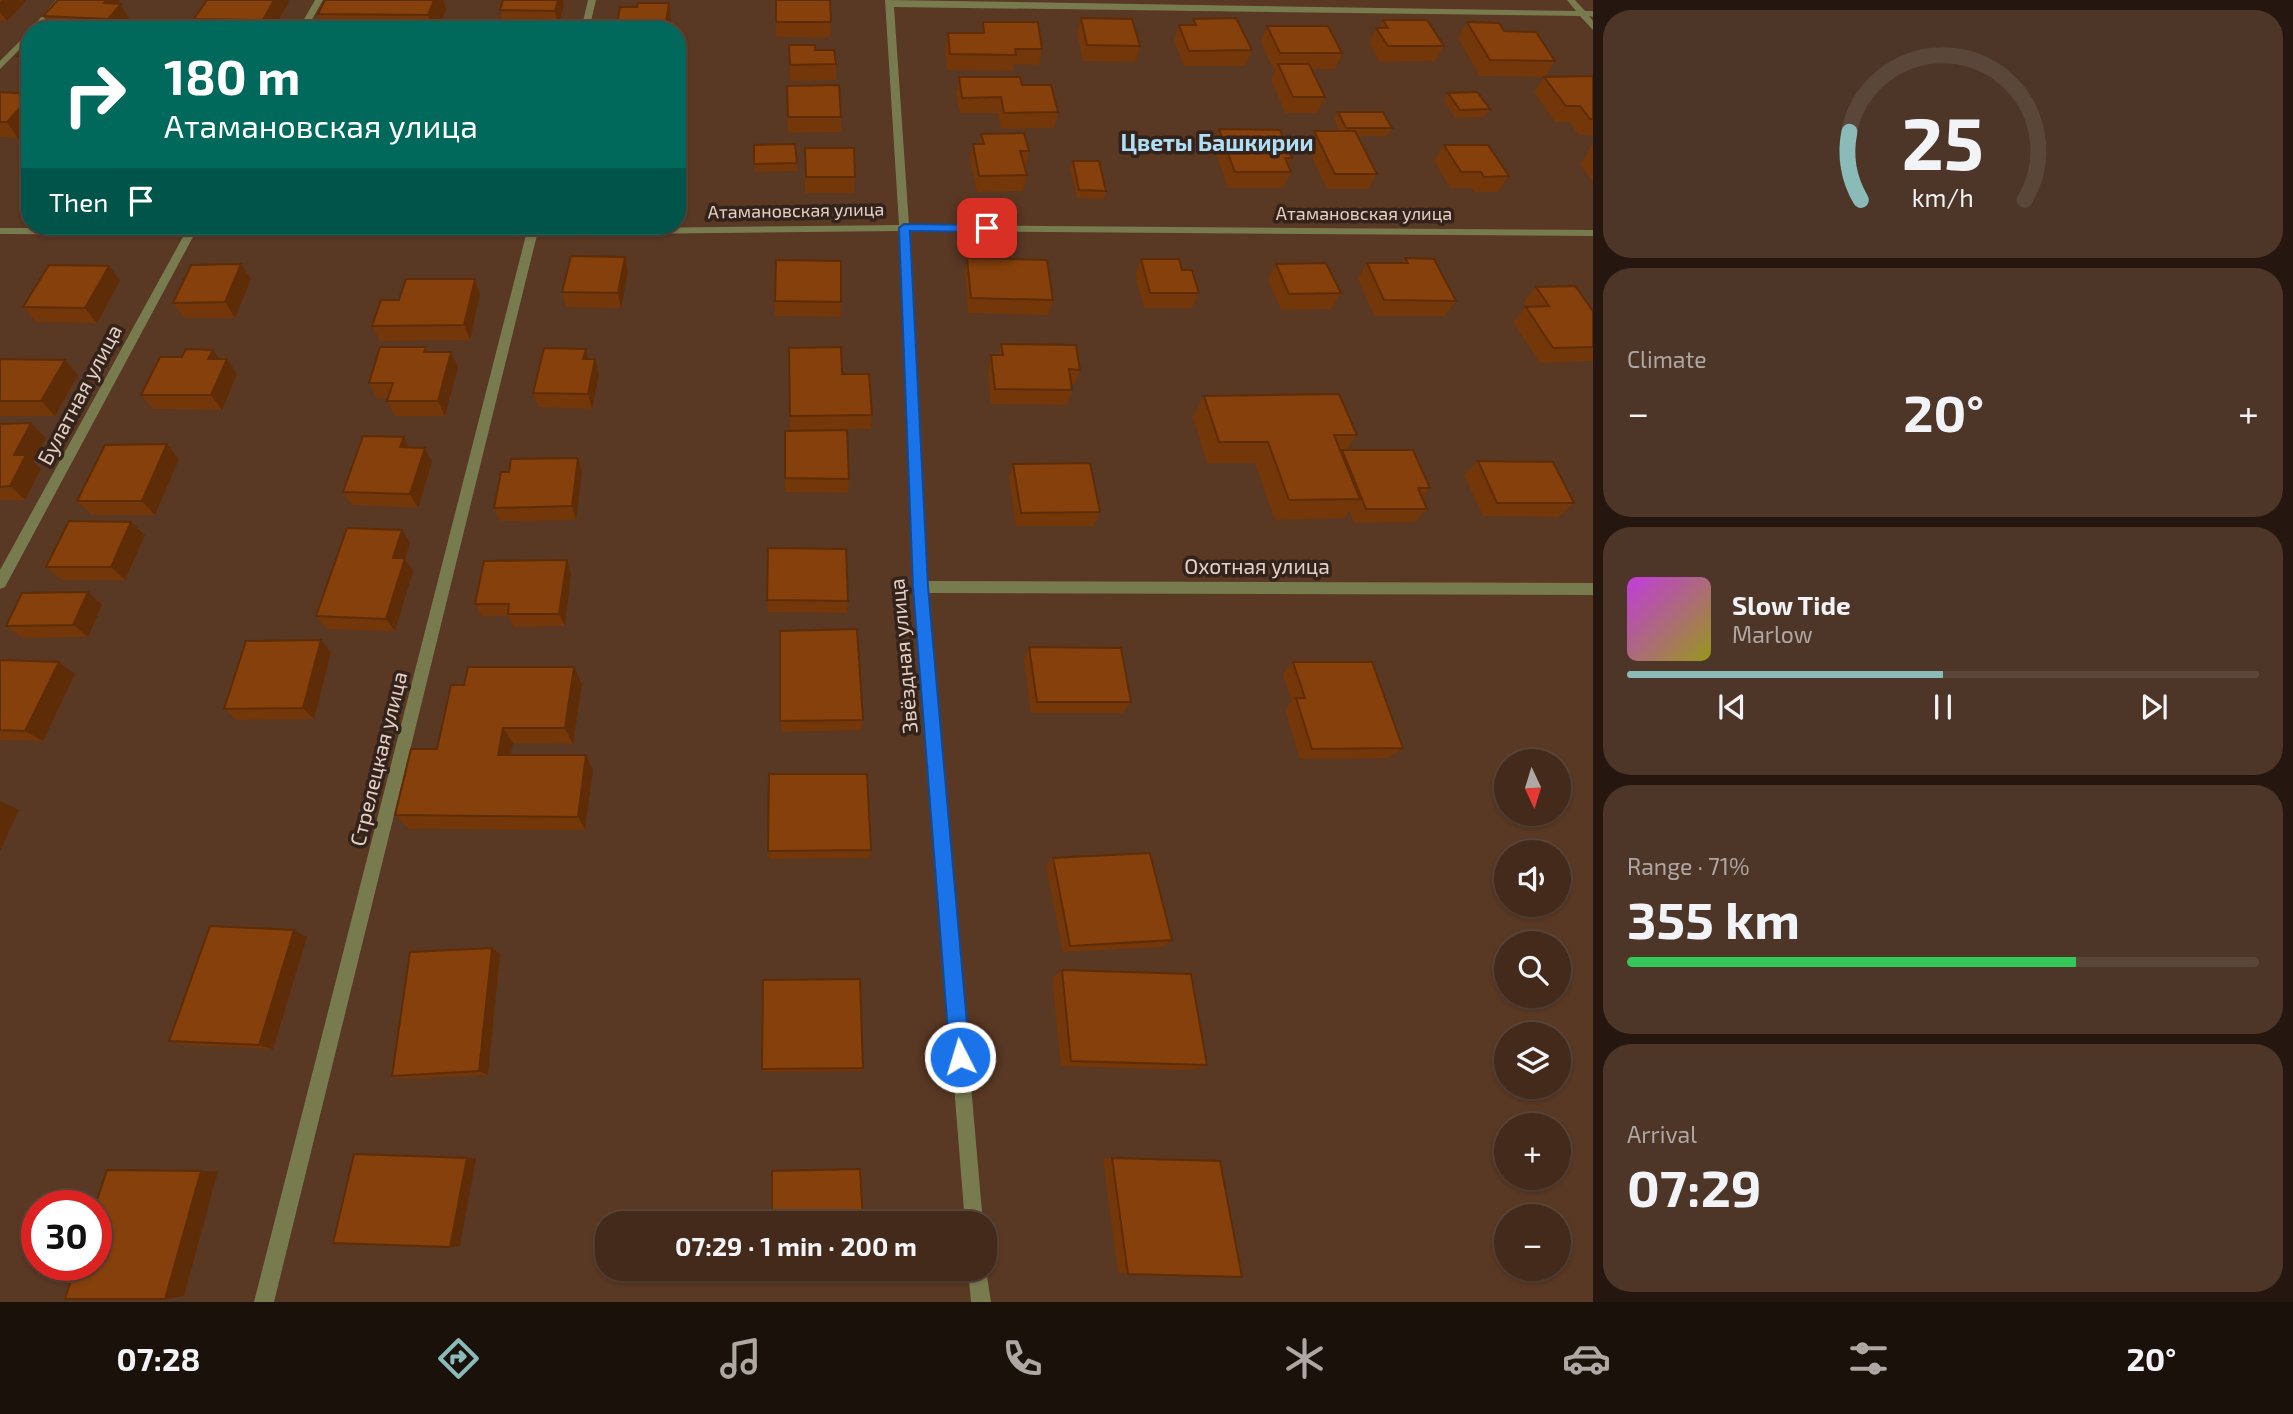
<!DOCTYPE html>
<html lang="en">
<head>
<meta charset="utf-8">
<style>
	:root { --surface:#432a1b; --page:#4d3628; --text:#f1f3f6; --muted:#afa7a3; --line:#5b463a; --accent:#8bbbb9 }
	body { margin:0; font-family:"Exo 2",sans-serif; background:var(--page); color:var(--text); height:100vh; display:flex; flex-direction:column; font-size:26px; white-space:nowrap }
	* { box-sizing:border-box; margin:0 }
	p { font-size:23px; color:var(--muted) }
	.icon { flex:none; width:38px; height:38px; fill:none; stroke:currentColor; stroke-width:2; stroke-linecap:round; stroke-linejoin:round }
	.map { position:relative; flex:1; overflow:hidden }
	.side { display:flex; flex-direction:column; gap:10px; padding:10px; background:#25170f; width:700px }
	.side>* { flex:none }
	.top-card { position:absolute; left:21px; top:21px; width:665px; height:214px; border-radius:28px; box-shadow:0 2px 5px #0004,0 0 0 2px var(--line); background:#00695c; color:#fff; overflow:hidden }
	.needle { width:46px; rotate:176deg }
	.buttons { position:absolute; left:1494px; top:749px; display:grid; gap:14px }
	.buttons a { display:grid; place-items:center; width:77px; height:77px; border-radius:50%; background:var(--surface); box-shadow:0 2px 5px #0004,0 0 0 2px var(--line); font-size:35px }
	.speed { position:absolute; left:21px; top:1190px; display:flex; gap:14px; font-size:35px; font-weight:700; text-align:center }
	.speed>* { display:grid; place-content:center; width:91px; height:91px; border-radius:50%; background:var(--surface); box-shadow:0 2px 5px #0004,0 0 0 2px var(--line); line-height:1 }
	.speed .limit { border:10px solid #d22; background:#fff; color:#111 }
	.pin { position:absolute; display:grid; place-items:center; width:60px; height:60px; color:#fff; margin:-30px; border-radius:14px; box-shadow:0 4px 10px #0006 }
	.me { position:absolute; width:77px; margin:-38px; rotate:355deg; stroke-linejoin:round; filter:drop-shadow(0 0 5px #0008) }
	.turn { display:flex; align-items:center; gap:24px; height:147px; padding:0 28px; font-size:32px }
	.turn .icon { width:91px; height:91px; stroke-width:2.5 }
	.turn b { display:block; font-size:49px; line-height:60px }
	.then { display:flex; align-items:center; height:66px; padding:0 28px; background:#0003; gap:14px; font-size:26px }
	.big { font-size:52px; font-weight:700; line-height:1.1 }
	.side .card { flex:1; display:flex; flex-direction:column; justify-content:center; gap:10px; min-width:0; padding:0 24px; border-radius:28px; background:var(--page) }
	.side .dial { align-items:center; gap:0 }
	.dial svg { height:182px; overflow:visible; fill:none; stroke:var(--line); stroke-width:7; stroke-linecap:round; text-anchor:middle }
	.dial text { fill:var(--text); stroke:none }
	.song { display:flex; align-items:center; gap:21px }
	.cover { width:84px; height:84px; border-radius:10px; background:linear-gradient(135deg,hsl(290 70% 55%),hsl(60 70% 35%)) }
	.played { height:7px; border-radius:4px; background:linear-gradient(90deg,var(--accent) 50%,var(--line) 50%) }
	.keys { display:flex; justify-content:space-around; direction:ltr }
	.heat { display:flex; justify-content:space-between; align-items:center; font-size:38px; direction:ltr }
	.charge { height:10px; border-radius:5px; background:linear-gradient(90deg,#34c759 71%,var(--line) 0) }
	.trip { position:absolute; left:595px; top:1211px; width:402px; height:70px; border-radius:28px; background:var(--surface); box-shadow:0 2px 5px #0004,0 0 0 2px var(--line); font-weight:700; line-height:70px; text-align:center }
	.tabs { display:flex; height:112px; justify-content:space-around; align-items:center; background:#1b110b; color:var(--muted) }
	.tabs .icon { width:49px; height:49px }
	.tabs .selected { color:var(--accent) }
	.tabs b { font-size:32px; color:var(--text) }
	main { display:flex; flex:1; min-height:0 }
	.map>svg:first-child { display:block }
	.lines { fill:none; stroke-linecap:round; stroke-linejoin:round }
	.minor { fill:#787b4e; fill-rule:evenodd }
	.wall { fill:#73370a }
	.shaded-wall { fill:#5e2d08 }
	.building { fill:#86400c; stroke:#5e2d08; stroke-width:2 }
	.route { fill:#1a73e8; stroke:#114b97; stroke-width:2 }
	.labels { text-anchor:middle; stroke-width:7; stroke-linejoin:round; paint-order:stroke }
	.far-street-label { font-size:18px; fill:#e5d0c5; stroke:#33231b }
	.street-label { font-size:21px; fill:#e5d0c5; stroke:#33231b }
	.far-district-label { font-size:23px; font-weight:bold; fill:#afdff7; stroke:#33231b }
</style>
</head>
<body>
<main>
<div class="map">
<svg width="1593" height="1302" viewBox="0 0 1593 1302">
	<rect width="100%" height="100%" fill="#593824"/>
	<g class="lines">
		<path class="minor" d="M56 0H65L39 30H30Z
			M315 0H323L306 30H298Z
			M588 0H596L589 30H581Z
			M885 0 1576 11 1567 0H1575L1585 11H1593V17L1589 16 1593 21V30L1580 16 894 7 909 225 1593 230V236L909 231 927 581 1593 583V595L928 593 983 1223H965L914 587 899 231 537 235 274 1302H254L526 235H194L5 587 0 589V570L184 235 0 234V228H187L189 226H197L198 228 528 229 529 226H539V229L899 225Z
			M30 31V39L0 69V61Z
			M985 1263 991 1302H971L968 1269H985Z"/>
	</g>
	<path class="wall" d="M0 0 26 1 7 21H0Z
		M58 0H118L130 20 121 30H52L43 16Z
		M325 0H443L446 10 438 30H324L318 14Z
		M289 2 273 30H200L194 19Z
		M669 3 671 19 669 30H618L617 23 637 7Z
		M564 6 558 26H504L500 10Z
		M1081 18 1140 46 1135 62 1083 61 1077 34Z
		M1193 19 1252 50 1245 66H1184L1174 41 1179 25H1191Z
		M1383 20 1444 46 1435 61 1380 62 1369 43 1376 28H1379Z
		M776 22H831L830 38 776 37Z
		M983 22 1042 49 1039 65 1014 64 1013 71 947 70 945 48 948 33H981Z
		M1467 22 1504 31 1555 61 1545 77 1593 76V135H1579L1569 122H1555L1534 92 1544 77 1480 76 1458 38Z
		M1267 26 1342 53 1335 69H1311L1325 97 1317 113H1285L1271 80 1276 69H1273L1261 42Z
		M30 44V72H28L17 56Z
		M789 45 815 50 836 64V80L790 81Z
		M959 77 1022 85 1058 112 1054 128 1001 129 998 113H960L956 93Z
		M787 86 841 117V132L788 133Z
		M0 92 30 94V125L18 138 0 137Z
		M1448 93 1490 109 1484 117 1455 118 1444 101Z
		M1338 112 1392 128 1387 136H1357L1377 174 1368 189H1327L1307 147 1314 131H1339L1334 119Z
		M1219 129 1292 158 1288 166 1291 172 1283 188H1228L1213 145Z
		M981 134 1029 151 1026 167H1024L1027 175 1023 191 977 192 970 160 973 144H979Z
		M1593 144V182L1580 164 1588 153 1587 152Z
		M754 145 797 163V171L755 172Z
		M1444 145 1509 176 1498 192H1474L1471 188H1450L1434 160Z
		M805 148 855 177 854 193H805Z
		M1073 161 1106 191 1104 199 1077 198 1070 169Z
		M625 257 628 272 621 308 566 307 562 292Z
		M967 258 1053 300 1048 315 968 313 965 273Z
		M1405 258 1456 301 1444 316H1374L1358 278 1367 263H1402Z
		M1141 259 1182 270 1199 293 1192 308H1144L1135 275Z
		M1276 264 1341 293 1331 309 1281 310 1268 279Z
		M251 279 235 318H184L173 303Z
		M475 279 480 294 470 340 380 341 372 326 399 300Z
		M120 281 97 323 36 322 23 307Z
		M1536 287 1593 311V361L1540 363 1513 322 1526 307 1523 303Z
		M775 301 841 302 840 317 775 316Z
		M1001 344 1080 370 1075 384H1071L1072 390 1067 405 991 404 988 370 991 355H998Z
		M789 348 842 374 872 415 871 429 790 430Z
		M586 349 588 359H595L599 374 592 409 538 407 533 393Z
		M428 352H451L458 367 445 416H395L387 401 388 398H377L369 383Z
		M0 359 65 360 78 375 55 416H0Z
		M219 359 237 374 222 410 153 409 141 395Z
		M1204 396 1357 435 1346 450 1430 488 1422 497 1427 509 1415 522 1354 523 1350 511 1344 518 1275 520 1255 463H1207L1193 417Z
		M31 423 46 438 33 462 41 469 25 500H0V424Z
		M785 431 849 479 848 493 785 492Z
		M167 444 179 459 155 515H92L77 501Z
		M409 448 432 462 418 508 352 505 343 492Z
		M578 458 582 472 576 520 500 521 494 508 509 472Z
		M1478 461 1574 503 1558 517 1483 516 1464 475Z
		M1013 464 1100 512 1094 526H1016L1009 478Z
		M145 535 125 580H62L46 567Z
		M410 543 405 559 413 571 395 631 327 629 316 616Z
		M571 573 565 626 514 627 508 616H482L475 604Z
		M88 592 102 605 88 637 23 638 6 626Z
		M767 600 848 601 847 613 768 612Z
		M780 631 863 720 861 730 781 732Z
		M321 640 331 652 314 719 237 720 224 709Z
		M1029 647 1131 702 1123 713H1031L1024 659Z
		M0 660 75 674 43 741 0 740Z
		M1293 662 1403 748 1389 758 1300 759 1285 709 1291 702 1283 674Z
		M582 684 573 744 513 743 511 755H586L593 770 585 830 409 829 395 815 437 749 464 685Z
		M871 850 869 858 769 859 768 851Z
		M1053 858 1172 940 1162 947 1063 952 1046 866Z
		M307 937 273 1049 186 1045 169 1041Z
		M500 954 488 1075 403 1079 392 1076Z
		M1062 970 1207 1065 1190 1070 1061 1066 1052 978Z
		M863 1068 862 1071 763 1072 762 1069Z
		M1112 1158 1128 1274 1118 1272 1103 1159Z"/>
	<path class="shaded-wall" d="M2 0H26V1L7 21 0 12V2Z
		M107 0H118L130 20 121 30H115L108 19 104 3Z
		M274 0H288L289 2 273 30H267L263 20Z
		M434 0H443L446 10 438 30H433L428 15Z
		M558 0H563L564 6 558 26 555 11Z
		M669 3 671 19 669 30H667L666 23Z
		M30 97V125L18 138 7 122Z
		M625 257 628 272 621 308 618 293Z
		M241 264 251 279 235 318 225 302Z
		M109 266 120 281 97 323 85 308Z
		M475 279 480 294 470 340 464 325Z
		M586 349 589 364 583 359Z
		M213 350 223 364 208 359Z
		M451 352 458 367 445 416 438 401Z
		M227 359 237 374 222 410 211 395Z
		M595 359 599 374 592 409 588 394Z
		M65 360 78 375 55 416 41 401Z
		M31 423 46 438 33 462 41 469 25 500 10 486 14 455Z
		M404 437 411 451 400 447Z
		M167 444 179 459 155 515 142 501Z
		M425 448 432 462 418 508 410 494Z
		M578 458 582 472 576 520 572 506Z
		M131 522 145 535 125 580 111 567Z
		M402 530 410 543 405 559 413 571 395 631 386 619 393 558Z
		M567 560 571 573 565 626 559 614Z
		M88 592 102 605 88 637 73 625Z
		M321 640 331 652 314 719 303 708Z
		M59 662 75 674 43 741 25 731Z
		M574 667 582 684 573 744 565 728Z
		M503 728 513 743 508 769 498 755Z
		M586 755 593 770 585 830 578 817Z
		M0 801 19 810 0 851Z
		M294 930 307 937 273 1049 259 1045Z
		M492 948 500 954 488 1075 479 1071Z
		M467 1158H476L460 1246 450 1247Z
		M201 1171H218L184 1296 165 1299Z"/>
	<path class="building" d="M58 0H107L104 3 121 4 108 19 43 16Z
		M207 0H274L263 20 194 19Z
		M325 0H434L428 15 318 14Z
		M503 0H558L555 11 500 10Z
		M776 0H830L831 22H776Z
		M638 3H669L666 23H617L620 7H637Z
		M1081 18 1132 19 1140 46 1087 45Z
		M1236 18 1252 50 1189 51 1179 25H1196L1193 19Z
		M1383 20H1427L1444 46H1388L1376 28H1388Z
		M983 22H1038L1042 49H1015L1016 55 950 54 948 33H984Z
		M1467 22 1499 23 1504 31 1536 32 1555 61 1490 60Z
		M1267 26H1328L1342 53H1280Z
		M30 44V57L17 56Z
		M789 45H815V50H834L836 64 790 65Z
		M1278 64H1309L1325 97H1293Z
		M1593 76V119H1590L1580 106H1566L1544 77Z
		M959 77H1020L1022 85H1051L1058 112 1004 113 1001 97 962 98Z
		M839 85 841 117H788L787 86Z
		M0 92 30 94V97L7 122H0Z
		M1477 92 1490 109 1460 110 1448 93Z
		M1338 112H1383L1392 128H1346Z
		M1219 129 1280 130 1292 158H1285L1291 172H1235Z
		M1314 131H1355L1377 174H1335Z
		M1024 133 1029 151H1020L1027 175 979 176 973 144H984L981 134Z
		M795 144 797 163 754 164V145Z
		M1444 145H1488L1509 176 1484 177 1481 172H1461Z
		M805 148H854L855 177H806Z
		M1073 161H1099L1106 191 1079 190Z
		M571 256 625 257 618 293 562 292Z
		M967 258 1047 260 1053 300 971 298Z
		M1405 258 1434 259 1456 301 1384 300 1367 263H1408Z
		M1141 259H1179L1182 270H1192L1199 293H1150Z
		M776 260 841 261V302L775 301Z
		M1326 263 1341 293 1289 294 1276 264Z
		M241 264 225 302 173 303 191 265Z
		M49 265 109 266 85 308 23 307Z
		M406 279H475L464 325 372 326 381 300H399Z
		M1575 286 1593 311V347L1553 348 1526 307 1549 306 1536 287Z
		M1001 344 1076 345 1080 370 1069 369 1072 390 995 389 991 355H1003Z
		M380 347H426L424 352H451L438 401H387L393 383H369Z
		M841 347 842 374H869L872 415 790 416 789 348Z
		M544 348 586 349 583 359H595L588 394 533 393Z
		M186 349 213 350 208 359H227L211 395H141L160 357H182Z
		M0 359 65 360 41 401H0Z
		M1339 394 1357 435H1334L1360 499 1289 500 1268 442H1219L1204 396Z
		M31 423 14 455H26L10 486 0 487V424Z
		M847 430 849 479 785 478V431Z
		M363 436 404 437 400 447 425 448 410 494 343 492Z
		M167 444 142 501H77L105 445Z
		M1342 450H1413L1430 488H1418L1427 509H1366Z
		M578 458 572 506 494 508 501 472H509L511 459Z
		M1478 461 1553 462 1574 503H1497Z
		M1090 463 1100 512 1021 513 1013 464Z
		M69 521 131 522 111 567H46Z
		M347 528 402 530 393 558H405L386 619 316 616Z
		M768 548 846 549 848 601 767 600Z
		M567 560 559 614H508L509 604H475L484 561Z
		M88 592 73 625 6 626 22 593Z
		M857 629 863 720 780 721V631Z
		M321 640 303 708 224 709 246 641Z
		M1029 647 1121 648 1131 702H1037Z
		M0 660 59 662 25 731 0 730Z
		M1293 662H1372L1403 748 1312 749 1296 698H1305Z
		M468 667H574L565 728H503L498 755H586L578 817 395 815 411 749H437L451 685H464Z
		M769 774H867L871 850 768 851Z
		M1150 853 1172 940 1070 946 1053 858Z
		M210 926 294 930 259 1045 169 1041Z
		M492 948 479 1071 392 1076 410 952Z
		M1062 970 1191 974 1207 1065 1071 1061Z
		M860 979 863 1068 762 1069 763 980Z
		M354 1154 467 1158 450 1247 333 1243Z
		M1112 1158 1220 1161 1242 1277 1128 1274Z
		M860 1169 863 1223H772V1171Z
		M107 1170 201 1171 165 1299H65L76 1265H96V1206H95Z"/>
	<path class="route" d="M904 224 987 225 993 228 987 232 910 231 928 587 970 1057 967 1064 960 1067 953 1064 950 1057 913 587 899 228Z"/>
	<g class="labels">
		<g class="far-street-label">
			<text transform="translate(796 211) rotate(-1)" y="6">Атамановская улица</text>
			<text x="1364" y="220">Атамановская улица</text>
		</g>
		<g class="street-label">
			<text transform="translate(80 395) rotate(-62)" y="7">Булатная улица</text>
			<text x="1257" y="574">Охотная улица</text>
			<text transform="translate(904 656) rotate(-95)" y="7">Звёздная улица</text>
			<text transform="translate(379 759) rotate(-76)" y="7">Стрелецкая улица</text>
		</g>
		<g class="far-district-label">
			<text x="1217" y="151">Цветы Башкирии</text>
		</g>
	</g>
</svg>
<div class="buttons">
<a><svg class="needle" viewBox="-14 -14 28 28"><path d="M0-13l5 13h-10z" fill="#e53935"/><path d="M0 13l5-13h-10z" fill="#afa7a3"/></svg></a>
<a><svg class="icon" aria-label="sound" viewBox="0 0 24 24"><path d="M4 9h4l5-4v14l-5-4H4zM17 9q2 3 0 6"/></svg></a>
<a><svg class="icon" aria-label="search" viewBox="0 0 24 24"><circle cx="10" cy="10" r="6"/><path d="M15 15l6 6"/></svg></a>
<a><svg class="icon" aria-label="layers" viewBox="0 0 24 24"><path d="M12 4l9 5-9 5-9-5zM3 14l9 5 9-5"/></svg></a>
<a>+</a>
<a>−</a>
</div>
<div class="speed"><div class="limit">30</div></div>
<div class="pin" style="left:987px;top:228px;background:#d93025"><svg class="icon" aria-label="arrive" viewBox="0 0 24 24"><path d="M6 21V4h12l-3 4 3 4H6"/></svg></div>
<svg class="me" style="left:960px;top:1057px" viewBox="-20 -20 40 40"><circle r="17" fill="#1a73e8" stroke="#fff" stroke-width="3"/><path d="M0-11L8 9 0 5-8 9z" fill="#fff"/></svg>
<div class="trip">07:29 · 1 min · 200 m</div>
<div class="top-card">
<div class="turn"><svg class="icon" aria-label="right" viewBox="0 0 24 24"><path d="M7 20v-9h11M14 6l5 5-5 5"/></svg><div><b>180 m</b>Атамановская улица</div></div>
<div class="then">Then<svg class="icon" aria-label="arrive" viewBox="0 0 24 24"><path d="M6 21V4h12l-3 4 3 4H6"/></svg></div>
</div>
</div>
<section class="side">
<div class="card dial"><svg viewBox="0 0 100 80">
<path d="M14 69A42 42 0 1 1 86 69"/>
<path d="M14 69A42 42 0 0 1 9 39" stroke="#8bbbb9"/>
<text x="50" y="56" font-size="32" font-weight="700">25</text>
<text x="50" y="72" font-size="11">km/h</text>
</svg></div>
<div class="card"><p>Climate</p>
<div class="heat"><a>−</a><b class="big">20°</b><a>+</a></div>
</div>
<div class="card">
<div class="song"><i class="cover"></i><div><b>Slow Tide</b><p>Marlow</p></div></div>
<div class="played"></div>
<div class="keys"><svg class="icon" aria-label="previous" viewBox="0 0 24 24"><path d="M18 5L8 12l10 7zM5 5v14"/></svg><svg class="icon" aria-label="pause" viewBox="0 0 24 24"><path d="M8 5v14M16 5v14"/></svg><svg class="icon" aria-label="next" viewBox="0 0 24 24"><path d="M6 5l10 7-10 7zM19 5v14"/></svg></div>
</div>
<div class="card"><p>Range · 71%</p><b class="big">355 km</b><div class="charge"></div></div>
<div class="card"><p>Arrival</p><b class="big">07:29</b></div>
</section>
</main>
<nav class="tabs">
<b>07:28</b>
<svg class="icon selected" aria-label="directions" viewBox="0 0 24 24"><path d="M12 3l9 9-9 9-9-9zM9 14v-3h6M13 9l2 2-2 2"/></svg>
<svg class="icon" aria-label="music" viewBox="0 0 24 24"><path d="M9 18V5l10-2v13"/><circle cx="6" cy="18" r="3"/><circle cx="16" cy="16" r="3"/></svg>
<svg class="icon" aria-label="phone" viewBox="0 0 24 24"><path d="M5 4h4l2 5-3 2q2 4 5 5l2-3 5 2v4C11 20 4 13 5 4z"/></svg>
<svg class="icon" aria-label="climate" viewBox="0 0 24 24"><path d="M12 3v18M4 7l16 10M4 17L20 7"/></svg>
<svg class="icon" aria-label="car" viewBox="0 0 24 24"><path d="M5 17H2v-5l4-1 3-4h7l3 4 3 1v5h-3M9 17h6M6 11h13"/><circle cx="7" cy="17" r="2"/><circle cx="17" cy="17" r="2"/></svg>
<svg class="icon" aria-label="filters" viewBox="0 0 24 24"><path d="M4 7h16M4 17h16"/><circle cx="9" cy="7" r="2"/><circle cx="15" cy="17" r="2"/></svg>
<b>20°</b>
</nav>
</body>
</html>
